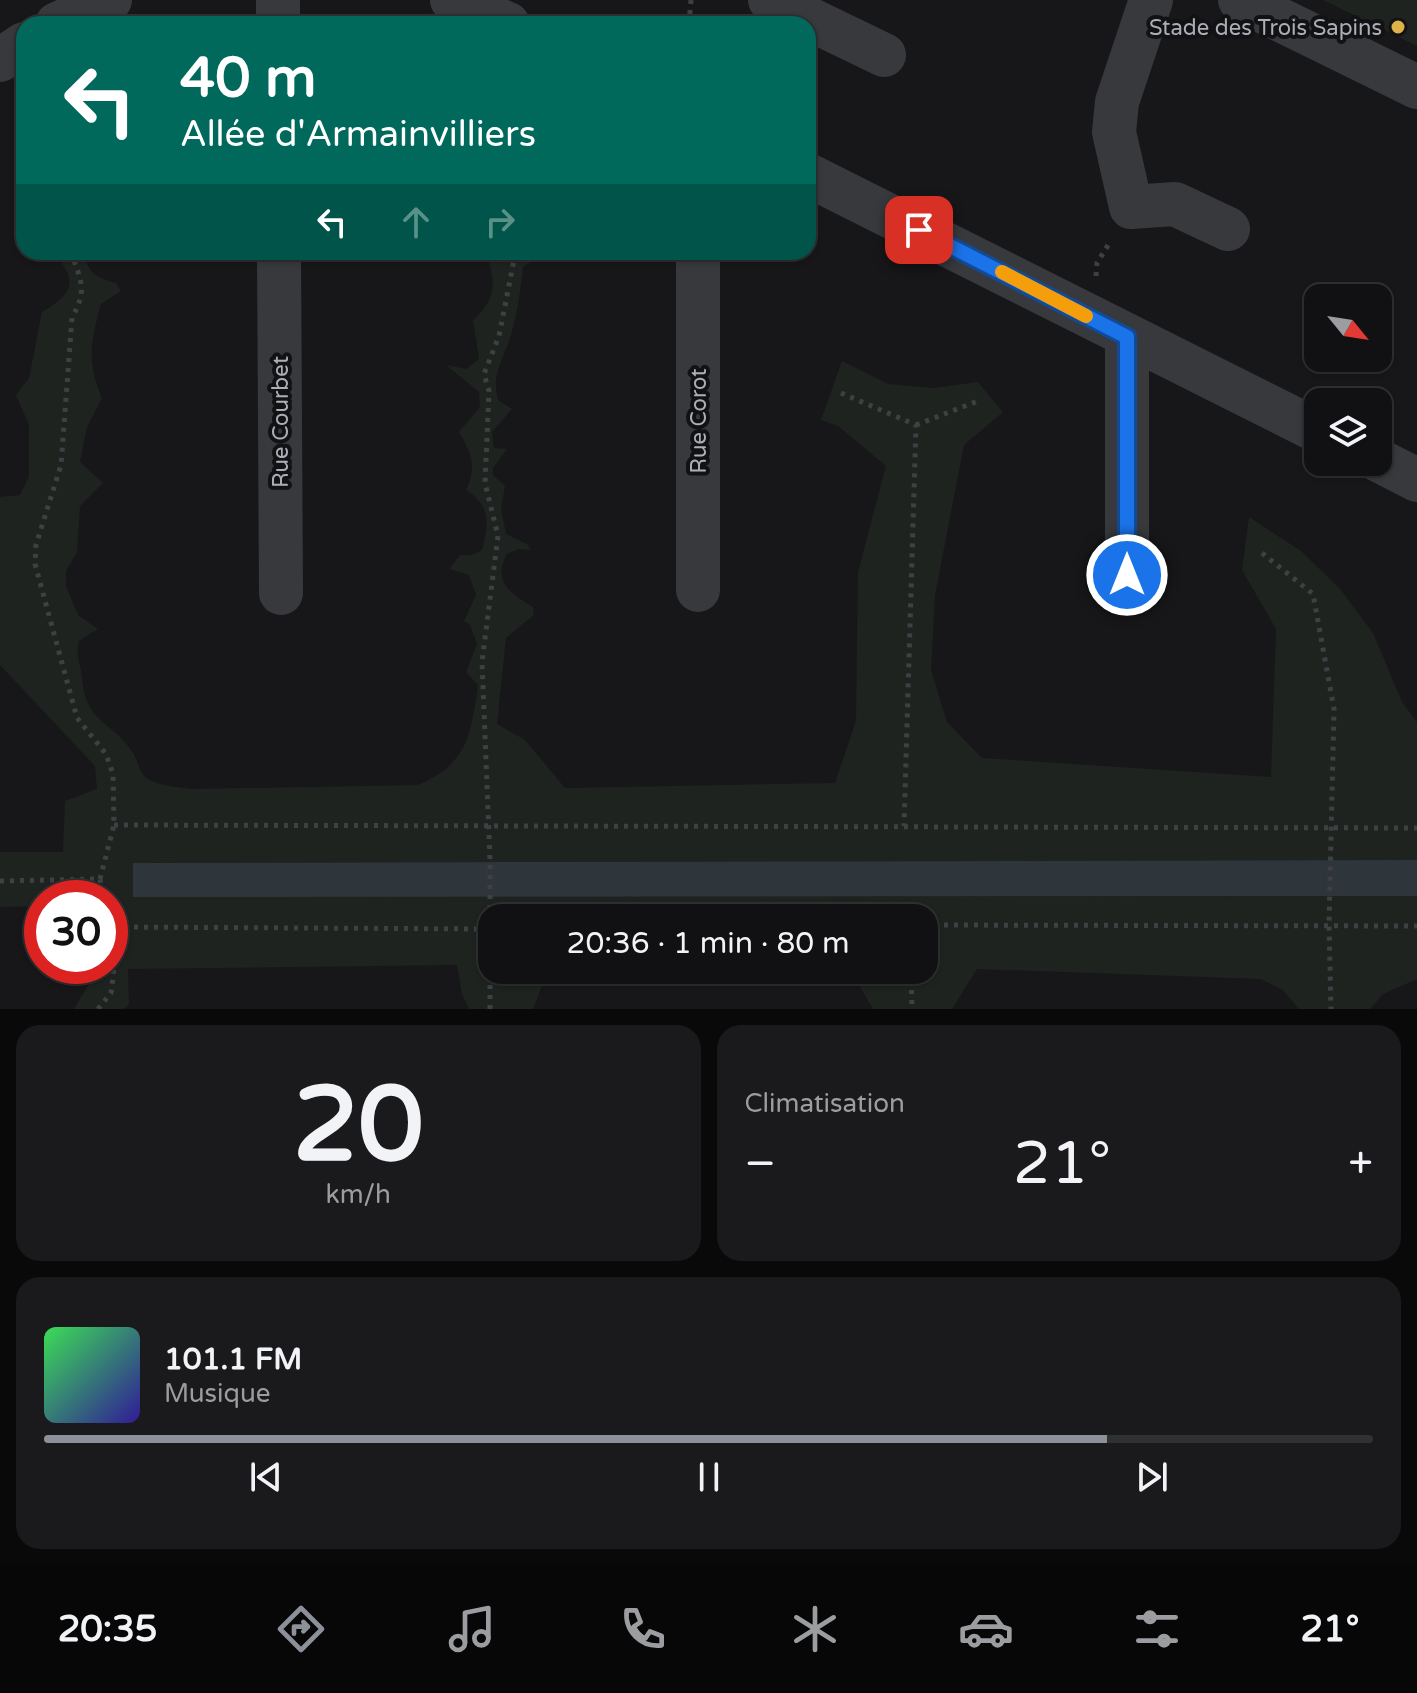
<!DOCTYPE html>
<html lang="fr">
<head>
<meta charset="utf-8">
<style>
	:root { --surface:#111113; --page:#1a1a1c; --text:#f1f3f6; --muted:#9c9da0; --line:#303133; --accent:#8c9099 }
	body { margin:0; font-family:"Varela Round",sans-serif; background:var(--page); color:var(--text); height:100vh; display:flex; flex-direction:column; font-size:30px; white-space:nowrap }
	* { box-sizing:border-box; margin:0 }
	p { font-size:26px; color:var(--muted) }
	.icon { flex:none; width:44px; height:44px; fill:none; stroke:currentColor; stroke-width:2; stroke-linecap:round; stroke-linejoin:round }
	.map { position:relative; height:1009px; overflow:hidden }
	.panel { display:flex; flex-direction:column; gap:16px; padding:16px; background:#09090a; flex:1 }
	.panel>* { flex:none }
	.top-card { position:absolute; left:16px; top:16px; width:800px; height:244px; border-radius:24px; box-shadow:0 2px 6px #0004,0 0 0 2px var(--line); background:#00695c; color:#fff; overflow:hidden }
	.needle { width:52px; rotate:120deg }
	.fabs { position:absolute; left:1304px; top:284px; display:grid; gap:16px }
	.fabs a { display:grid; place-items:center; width:88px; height:88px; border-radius:16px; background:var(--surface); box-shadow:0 2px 6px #0004,0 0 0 2px var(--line); font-size:40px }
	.speed { position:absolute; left:24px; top:880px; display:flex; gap:16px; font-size:40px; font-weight:700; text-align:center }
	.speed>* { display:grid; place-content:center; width:104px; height:104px; border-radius:50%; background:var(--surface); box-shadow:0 2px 6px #0004,0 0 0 2px var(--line); line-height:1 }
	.speed .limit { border:12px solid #d22; background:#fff; color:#111 }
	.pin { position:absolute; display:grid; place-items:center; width:68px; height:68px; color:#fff; margin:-34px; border-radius:16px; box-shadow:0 4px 12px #0006 }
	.me { position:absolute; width:88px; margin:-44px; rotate:0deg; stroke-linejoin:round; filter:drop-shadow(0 0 6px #0008) }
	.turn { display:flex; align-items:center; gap:28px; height:168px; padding:0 32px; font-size:36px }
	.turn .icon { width:104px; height:104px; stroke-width:2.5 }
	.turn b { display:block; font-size:56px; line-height:68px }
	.lanes { display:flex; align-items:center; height:76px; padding:0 32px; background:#0003; justify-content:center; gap:40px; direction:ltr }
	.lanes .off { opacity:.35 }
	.big { font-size:60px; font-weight:600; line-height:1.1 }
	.panel .card { flex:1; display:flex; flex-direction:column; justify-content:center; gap:12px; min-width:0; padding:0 28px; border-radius:24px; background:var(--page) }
	.panel .dial { align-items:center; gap:0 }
	.dial b { font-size:104px; line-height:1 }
	.song { display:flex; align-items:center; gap:24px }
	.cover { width:96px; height:96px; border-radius:12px; background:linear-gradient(135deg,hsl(130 70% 55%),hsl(250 70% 35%)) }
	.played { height:8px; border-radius:4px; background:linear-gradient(90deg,var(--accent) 80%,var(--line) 80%) }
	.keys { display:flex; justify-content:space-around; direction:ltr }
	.heat { display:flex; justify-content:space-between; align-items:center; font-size:44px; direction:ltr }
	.panel .tiles { flex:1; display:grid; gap:16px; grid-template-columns:1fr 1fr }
	.card:last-child { grid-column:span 2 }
	.trip { position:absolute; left:478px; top:904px; width:460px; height:80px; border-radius:24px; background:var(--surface); box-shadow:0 2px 6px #0004,0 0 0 2px var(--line); font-weight:600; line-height:80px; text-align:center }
	.menu { display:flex; height:128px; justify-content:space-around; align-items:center; background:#070708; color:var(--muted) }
	.menu .icon { width:56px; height:56px }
	.menu .on { color:var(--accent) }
	.menu b { font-size:36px; color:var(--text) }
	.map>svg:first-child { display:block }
	.green { fill:#1e231f }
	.water { fill:#2e353b }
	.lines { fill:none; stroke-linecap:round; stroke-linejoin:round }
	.path { stroke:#3f4044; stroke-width:5; stroke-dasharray:4 6; stroke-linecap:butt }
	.minor { stroke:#38393d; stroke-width:44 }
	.route-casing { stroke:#114b97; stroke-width:20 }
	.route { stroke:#1a73e8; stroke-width:14 }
	.slow { stroke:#f59e0b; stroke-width:14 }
	.poi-dot { fill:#deb249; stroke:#121214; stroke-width:3 }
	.labels { text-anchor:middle; stroke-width:8; stroke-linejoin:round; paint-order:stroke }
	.poi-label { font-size:22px; fill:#abaeb7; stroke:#121214; text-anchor:end }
	.street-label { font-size:22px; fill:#abaeb7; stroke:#121214 }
</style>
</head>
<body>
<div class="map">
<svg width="1417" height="1009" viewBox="0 0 1417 1009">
	<rect width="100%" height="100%" fill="#171719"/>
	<path class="green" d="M1323 0H1417V46Z
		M57 252H86C85 272 98 279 116 283L121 291 101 304C91 341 86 362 102 398L87 427 80 462 103 483 80 506 77 552 66 571V586L78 615 98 629 79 641C75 655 81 664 82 678 86 724 112 720 133 753 139 762 138 773 148 779 161 786 177 787 191 789L418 785C468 764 471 734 478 685L466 672 477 644 470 625 464 621 476 595 469 575 449 569 460 555H472L482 550C489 523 491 506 466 490 477 467 472 454 459 432L480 407 479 392 446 365 466 369 479 359 473 320C496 301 497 279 485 252H546L523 267C520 293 517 319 508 344 500 365 492 376 498 400L512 409 492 432 494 448 507 449 493 468V475L505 486 501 509 506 534 527 544 531 550 518 549 507 554C492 582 511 594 533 607L534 615 506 638 497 724 525 740 565 788 835 783 856 721 858 572 886 466 838 426 821 420 842 361 888 384 934 388 978 382 1003 412 964 445 935 595 931 670 947 722 982 758 1271 777 1276 629 1242 570 1249 517 1301 551 1340 589 1373 633 1402 702 1417 722V860L134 863 133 897 1417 896V979L1383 994 1370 1009H1299L1283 990 1261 979 977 969 952 1009H873L856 980 711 970H924V918H492V970H569L544 981 533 1009H469L462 994 457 965 128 969 129 1004 124 1009H74L92 979H105L106 966H110V898H42V906L0 907V852H63L65 801 97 789 95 766 0 665V497L20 495 29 477V425L16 395 29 378 42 312C57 303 78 290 66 270 62 263 59 261 57 252Z"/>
	<path class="water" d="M1417 860V896L133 897V863Z"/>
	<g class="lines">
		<path class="path" d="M689 24 691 0
			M1096 276 1097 263 1110 242
			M841 393 916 425 904 826
			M916 425 978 401
			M1262 553 1313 594 1334 709 1329 925 1331 1009
			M114 825 1417 828
			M100 879 103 898
			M0 881 100 879 114 825 113 774 106 754 77 718 35 564 36 545 61 465 72 318C88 288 81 282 71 252
			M110 915 119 927 490 929
			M924 925 1417 926
			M911 970 912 1009
			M98 1009 111 993 119 927
			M490 1009V859L482 662 498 536 485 483 489 391 484 374 499 336 514 260 507 252"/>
		<path class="minor" d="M278 0V24
			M452 0 508 24
			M770 0 884 55
			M1151 0 1117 102 1114 132 1131 207 1175 204 1228 229
			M1240 0 1417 87
			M57 24 110 0
			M0 60 24 44
			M808 175 1318 431
			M279 252 281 593
			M1127 337V575
			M1378 460 1417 480
			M698 590V252"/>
	</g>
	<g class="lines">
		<defs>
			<path id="route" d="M919 230 1127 337V575"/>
		</defs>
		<use href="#route" class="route-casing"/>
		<use href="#route" class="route"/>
		<path class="slow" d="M1002 272 1086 316"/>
	</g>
	<circle class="poi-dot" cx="1398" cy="27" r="8"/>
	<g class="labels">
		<g class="poi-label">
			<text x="1382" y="35">Stade des Trois Sapins</text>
		</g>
		<g class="street-label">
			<text transform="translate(698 421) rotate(-90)" y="8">Rue Corot</text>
			<text transform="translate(280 422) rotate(-90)" y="8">Rue Courbet</text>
		</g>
	</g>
</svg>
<div class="fabs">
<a><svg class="needle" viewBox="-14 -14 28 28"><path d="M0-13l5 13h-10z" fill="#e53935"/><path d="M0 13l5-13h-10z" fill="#9c9da0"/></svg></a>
<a><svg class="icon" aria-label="layers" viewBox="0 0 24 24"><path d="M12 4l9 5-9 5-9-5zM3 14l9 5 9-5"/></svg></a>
</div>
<div class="speed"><div class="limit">30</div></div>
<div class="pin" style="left:919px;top:230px;background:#d93025"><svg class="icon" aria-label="arrive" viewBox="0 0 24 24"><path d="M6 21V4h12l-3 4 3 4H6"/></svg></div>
<svg class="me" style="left:1127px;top:575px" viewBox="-20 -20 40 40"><circle r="17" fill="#1a73e8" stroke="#fff" stroke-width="3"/><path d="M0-11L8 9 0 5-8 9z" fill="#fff"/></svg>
<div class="trip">20:36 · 1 min · 80 m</div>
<div class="top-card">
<div class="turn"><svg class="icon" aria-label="left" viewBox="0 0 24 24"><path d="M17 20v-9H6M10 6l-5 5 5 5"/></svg><div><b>40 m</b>Allée d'Armainvilliers</div></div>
<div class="lanes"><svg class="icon" aria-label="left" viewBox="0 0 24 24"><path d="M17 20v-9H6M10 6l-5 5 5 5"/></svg><svg class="icon off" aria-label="ahead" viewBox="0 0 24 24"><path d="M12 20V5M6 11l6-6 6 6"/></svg><svg class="icon off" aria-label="right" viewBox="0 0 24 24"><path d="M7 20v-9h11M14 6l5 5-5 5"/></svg></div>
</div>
</div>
<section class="panel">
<div class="tiles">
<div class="card dial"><b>20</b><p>km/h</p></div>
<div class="card"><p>Climatisation</p>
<div class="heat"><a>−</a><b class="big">21°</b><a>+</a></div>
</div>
<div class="card">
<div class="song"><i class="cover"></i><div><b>101.1 FM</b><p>Musique</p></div></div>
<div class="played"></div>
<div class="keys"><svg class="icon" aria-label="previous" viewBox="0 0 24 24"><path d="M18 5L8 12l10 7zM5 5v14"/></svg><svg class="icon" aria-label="pause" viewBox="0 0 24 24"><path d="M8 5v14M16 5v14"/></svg><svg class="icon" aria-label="next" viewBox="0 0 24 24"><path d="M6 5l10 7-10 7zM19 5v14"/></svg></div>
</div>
</div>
</section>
<nav class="menu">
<b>20:35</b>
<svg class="icon on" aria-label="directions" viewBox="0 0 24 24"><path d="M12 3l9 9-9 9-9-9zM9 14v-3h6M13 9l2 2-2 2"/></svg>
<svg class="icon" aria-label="music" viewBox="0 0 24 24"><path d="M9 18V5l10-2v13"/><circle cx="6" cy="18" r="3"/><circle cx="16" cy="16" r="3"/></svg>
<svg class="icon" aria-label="phone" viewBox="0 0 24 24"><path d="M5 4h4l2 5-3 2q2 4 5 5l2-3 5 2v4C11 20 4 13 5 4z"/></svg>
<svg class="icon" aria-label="climate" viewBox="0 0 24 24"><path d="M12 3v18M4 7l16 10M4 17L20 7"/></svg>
<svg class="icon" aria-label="car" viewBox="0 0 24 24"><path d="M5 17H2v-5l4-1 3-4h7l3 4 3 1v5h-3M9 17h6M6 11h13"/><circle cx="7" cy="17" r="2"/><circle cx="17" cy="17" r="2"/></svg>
<svg class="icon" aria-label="filters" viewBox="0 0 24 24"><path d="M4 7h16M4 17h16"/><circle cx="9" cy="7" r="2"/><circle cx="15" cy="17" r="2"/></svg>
<b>21°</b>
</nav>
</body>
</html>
